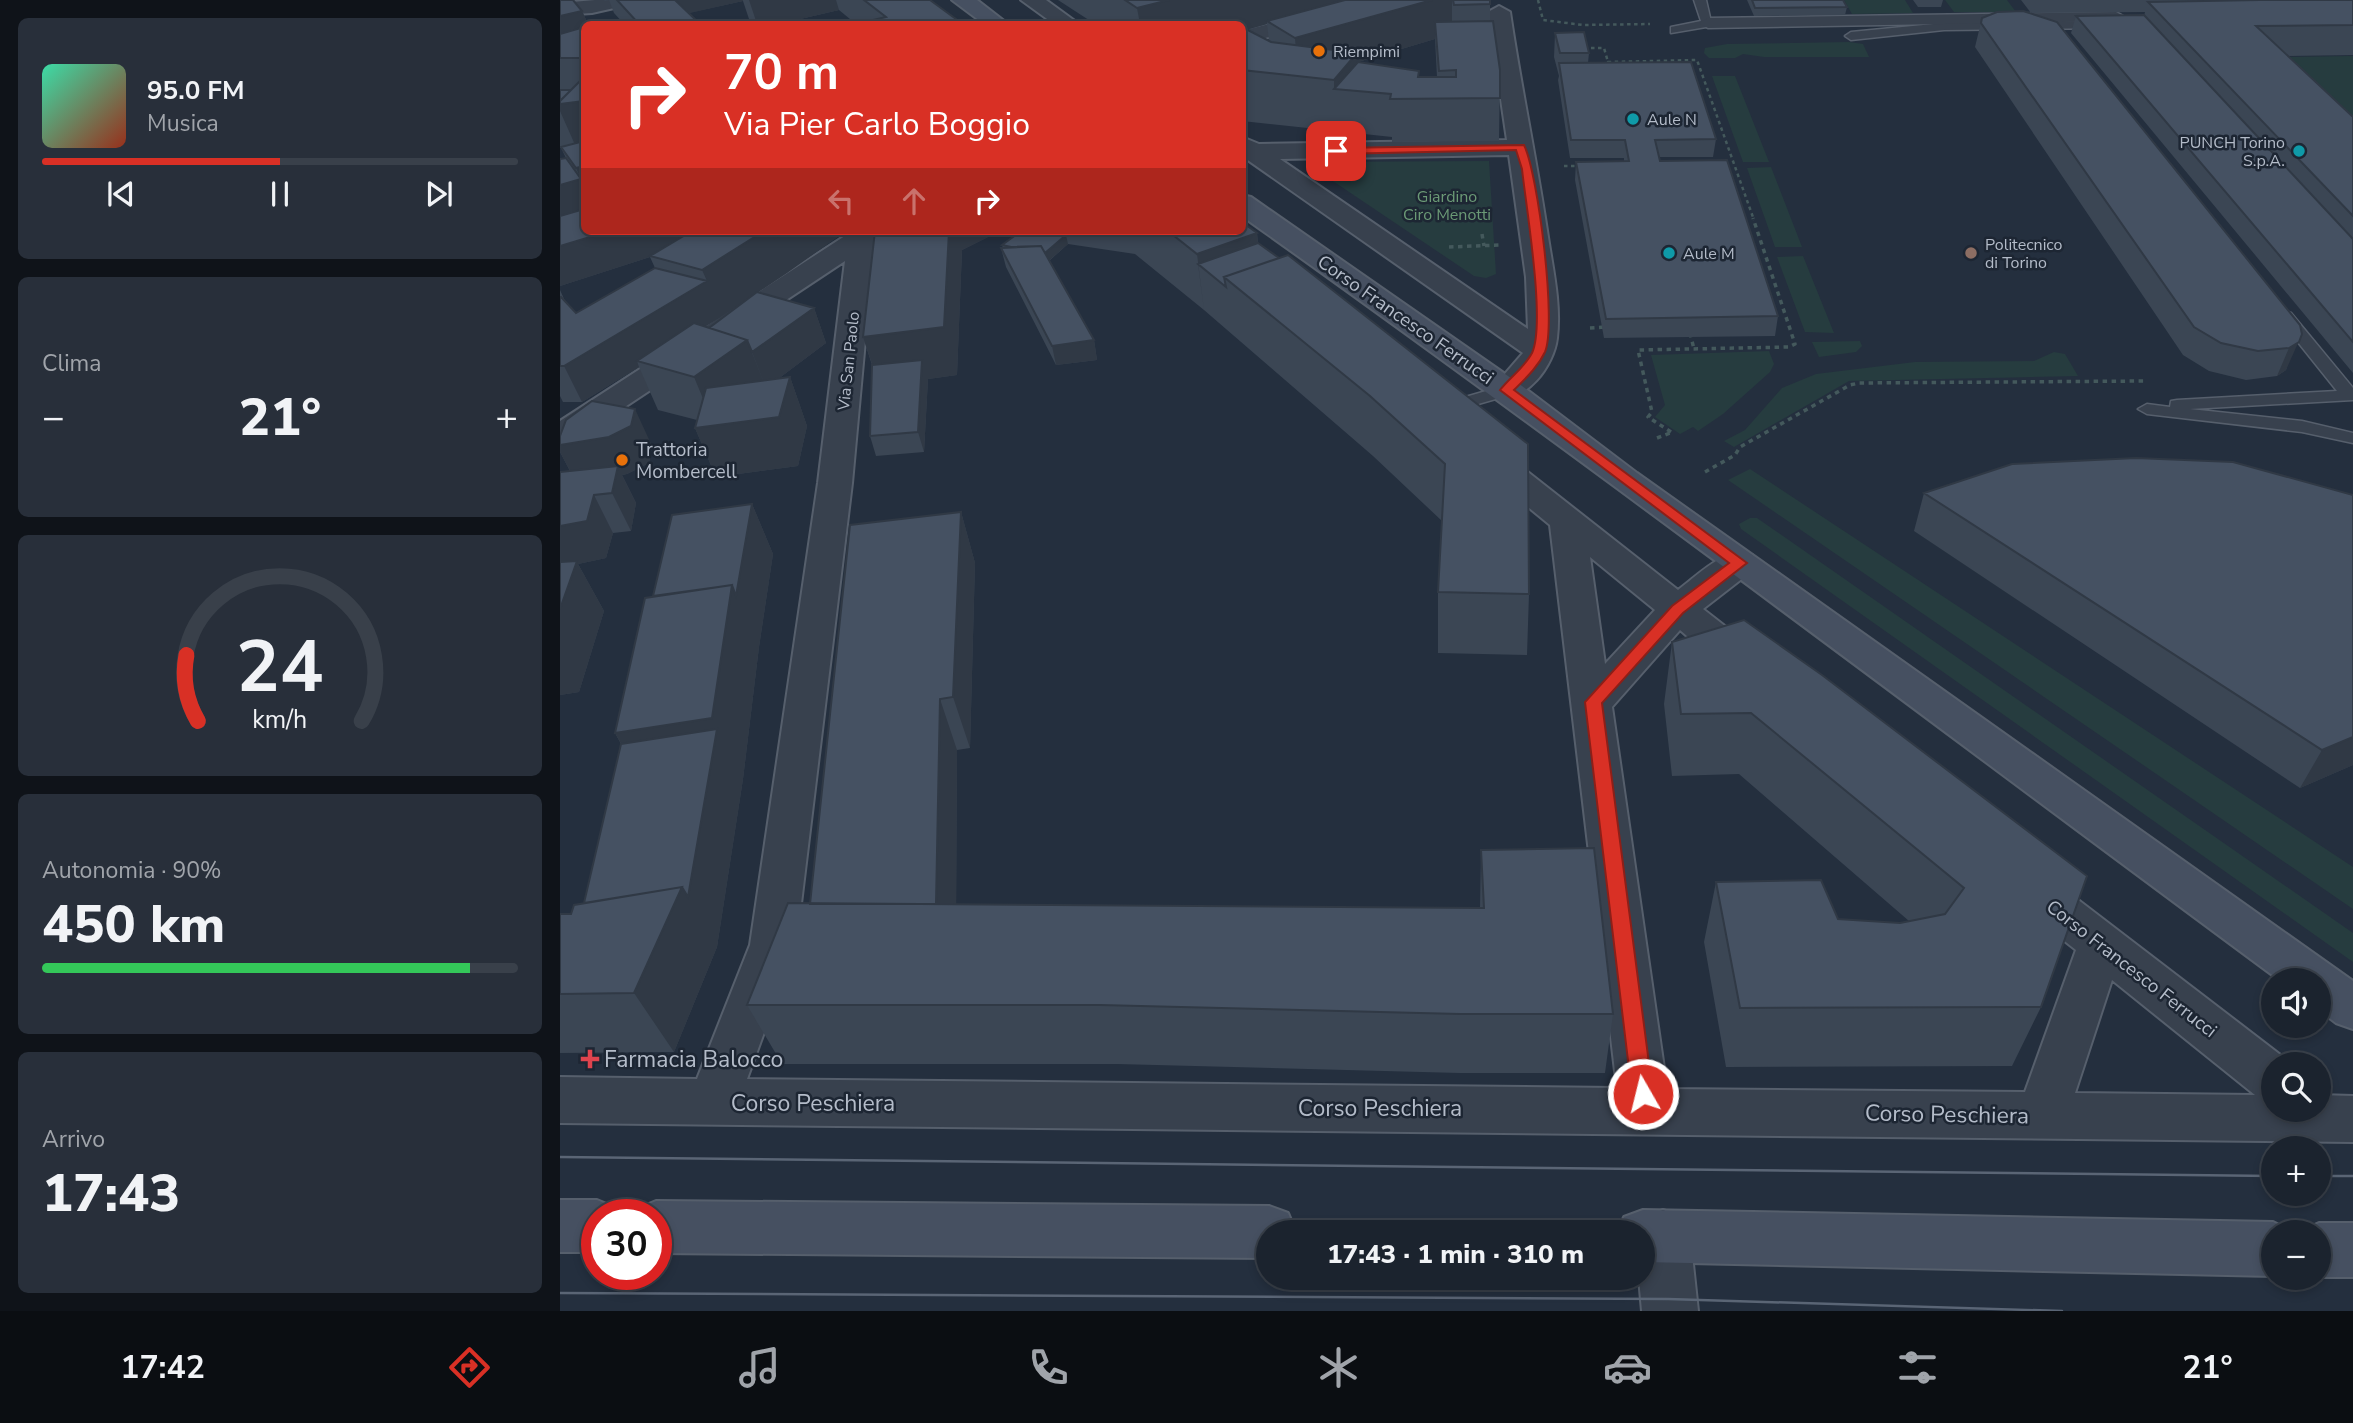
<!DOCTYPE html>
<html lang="it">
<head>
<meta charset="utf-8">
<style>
	:root { --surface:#1b232e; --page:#282f3a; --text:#f1f3f6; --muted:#a0a4aa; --line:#39404a; --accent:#d93025 }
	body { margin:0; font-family:"Nunito Sans",sans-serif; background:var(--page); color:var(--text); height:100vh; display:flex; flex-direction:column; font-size:26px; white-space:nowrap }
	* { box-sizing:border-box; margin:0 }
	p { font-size:23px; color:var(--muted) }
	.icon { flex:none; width:38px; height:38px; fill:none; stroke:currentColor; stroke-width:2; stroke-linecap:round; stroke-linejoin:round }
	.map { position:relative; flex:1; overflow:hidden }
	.drawer { display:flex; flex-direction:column; gap:18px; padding:18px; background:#0f1319; width:560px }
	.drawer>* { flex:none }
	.guide { position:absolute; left:21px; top:21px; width:665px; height:214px; border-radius:10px; box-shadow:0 4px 10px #0003,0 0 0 2px var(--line); background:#d93025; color:#fff; overflow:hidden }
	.controls { position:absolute; left:1701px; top:968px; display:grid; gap:14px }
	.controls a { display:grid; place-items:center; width:70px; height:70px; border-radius:50%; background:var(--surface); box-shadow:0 4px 10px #0003,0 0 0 2px var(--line); font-size:35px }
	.speed { position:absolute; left:21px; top:1199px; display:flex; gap:14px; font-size:35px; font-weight:700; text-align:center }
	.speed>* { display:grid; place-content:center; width:91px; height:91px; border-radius:50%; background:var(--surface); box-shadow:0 4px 10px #0003,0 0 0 2px var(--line); line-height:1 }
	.speed .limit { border:10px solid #d22; background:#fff; color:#111 }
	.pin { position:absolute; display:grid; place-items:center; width:60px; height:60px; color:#fff; margin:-30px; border-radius:14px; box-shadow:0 4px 10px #0006 }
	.me { position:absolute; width:77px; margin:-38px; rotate:352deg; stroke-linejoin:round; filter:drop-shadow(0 0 5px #0008) }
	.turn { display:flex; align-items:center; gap:24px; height:147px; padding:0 28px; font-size:32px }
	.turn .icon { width:91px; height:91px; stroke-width:2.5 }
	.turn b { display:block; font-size:49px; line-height:60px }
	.lanes { display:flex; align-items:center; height:66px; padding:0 28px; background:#0003; justify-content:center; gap:35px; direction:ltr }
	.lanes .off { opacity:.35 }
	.big { font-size:52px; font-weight:800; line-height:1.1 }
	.drawer .widget { flex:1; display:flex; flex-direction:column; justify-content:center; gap:10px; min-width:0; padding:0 24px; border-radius:10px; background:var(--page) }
	.drawer .dial { align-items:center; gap:0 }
	.dial svg { height:182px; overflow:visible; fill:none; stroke:var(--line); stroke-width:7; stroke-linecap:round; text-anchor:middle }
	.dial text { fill:var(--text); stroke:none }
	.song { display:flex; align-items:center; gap:21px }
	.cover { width:84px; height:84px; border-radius:10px; background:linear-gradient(135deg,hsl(160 70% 55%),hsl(10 70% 35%)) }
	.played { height:7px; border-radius:4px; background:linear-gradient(90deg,var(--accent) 50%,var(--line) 50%) }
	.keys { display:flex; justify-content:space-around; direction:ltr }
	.heat { display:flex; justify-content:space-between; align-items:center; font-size:38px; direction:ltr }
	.charge { height:10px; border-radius:5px; background:linear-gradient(90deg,#34c759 90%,var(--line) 0) }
	.trip { position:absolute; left:696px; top:1220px; width:399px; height:70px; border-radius:35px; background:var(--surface); box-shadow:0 4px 10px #0003,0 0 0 2px var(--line); font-weight:800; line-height:70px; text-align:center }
	.menu { display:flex; height:112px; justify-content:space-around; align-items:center; background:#0b0e12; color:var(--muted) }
	.menu .icon { width:49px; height:49px }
	.menu .active { color:var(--accent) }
	.menu b { font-size:32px; color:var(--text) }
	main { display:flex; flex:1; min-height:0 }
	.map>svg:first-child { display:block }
	.green { fill:#263c3f }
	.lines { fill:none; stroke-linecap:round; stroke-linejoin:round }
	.service-casing { stroke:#565f6c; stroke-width:3 }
	.pedestrian-casing { stroke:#565f6c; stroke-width:3 }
	.minor-casing { stroke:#565f6c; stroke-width:4 }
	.tertiary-casing { stroke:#565f6c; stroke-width:4 }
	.secondary-casing { stroke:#565f6c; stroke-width:4 }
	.path-far1 { stroke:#44595c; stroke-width:2.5; stroke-dasharray:3.5 3.5; stroke-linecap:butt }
	.path { stroke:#44595c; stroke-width:3.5; stroke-dasharray:4.5 4.5; stroke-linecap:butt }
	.service { fill:#38414e; fill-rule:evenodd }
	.pedestrian { fill:#38414e; fill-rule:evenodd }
	.minor { fill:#38414e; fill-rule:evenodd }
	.tertiary { fill:#38414e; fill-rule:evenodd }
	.secondary { fill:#465061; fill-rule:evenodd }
	.tram { stroke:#5a6575; stroke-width:2.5 }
	.wall { fill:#3b4654; fill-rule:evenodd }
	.shaded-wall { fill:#303945 }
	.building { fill:#455162; stroke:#303945; stroke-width:2 }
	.route { fill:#d93025; stroke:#8d1f18; stroke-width:2 }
	.food-dot { fill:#e8710a; stroke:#1d2633; stroke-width:2.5 }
	.culture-dot { fill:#0f9aa8; stroke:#1d2633; stroke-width:2.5 }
	.education-dot { fill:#8d6e63; stroke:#1d2633; stroke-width:2.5 }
	.health-dot { fill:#e0444e; stroke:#1d2633; stroke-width:2.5 }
	.labels { text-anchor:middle; stroke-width:5; stroke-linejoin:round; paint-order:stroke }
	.far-poi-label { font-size:16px; fill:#b4bcc9; stroke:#1d2633; text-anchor:start }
	.far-park-label { font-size:16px; fill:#6b9a76; stroke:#1d2633 }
	.far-street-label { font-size:16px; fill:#b4bcc9; stroke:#1d2633 }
	.street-label { font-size:19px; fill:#b4bcc9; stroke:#1d2633 }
	.poi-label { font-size:19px; fill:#b4bcc9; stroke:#1d2633; text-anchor:start }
	.near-poi-label { font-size:23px; fill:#b4bcc9; stroke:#1d2633; text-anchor:start }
	.near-street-label { font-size:23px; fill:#b4bcc9; stroke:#1d2633 }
</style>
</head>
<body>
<main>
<section class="drawer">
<div class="widget">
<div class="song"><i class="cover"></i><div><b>95.0 FM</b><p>Musica</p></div></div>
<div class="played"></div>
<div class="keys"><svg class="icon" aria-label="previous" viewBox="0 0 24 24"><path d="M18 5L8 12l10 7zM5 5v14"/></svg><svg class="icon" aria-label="pause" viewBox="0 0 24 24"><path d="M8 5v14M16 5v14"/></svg><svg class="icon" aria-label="next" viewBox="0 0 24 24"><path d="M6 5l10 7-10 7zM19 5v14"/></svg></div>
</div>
<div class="widget"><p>Clima</p>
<div class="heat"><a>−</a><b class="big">21°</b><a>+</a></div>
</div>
<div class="widget dial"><svg viewBox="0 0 100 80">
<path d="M14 69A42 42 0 1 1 86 69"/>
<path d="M14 69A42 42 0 0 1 9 40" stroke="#d93025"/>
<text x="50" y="56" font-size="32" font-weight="700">24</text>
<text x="50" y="72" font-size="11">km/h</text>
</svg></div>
<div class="widget"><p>Autonomia · 90%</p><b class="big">450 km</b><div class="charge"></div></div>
<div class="widget"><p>Arrivo</p><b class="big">17:43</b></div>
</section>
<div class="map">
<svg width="1793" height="1311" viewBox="0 0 1793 1311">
	<rect width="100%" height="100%" fill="#242f3e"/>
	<path class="green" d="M1284 0H1345L1353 13 1292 14Z
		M1385 0H1447L1456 12H1394Z
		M1289 42 1303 44 1309 57H1204L1183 54 1175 58H1149L1144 53 1145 48 1167 44Z
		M1793 56V120L1728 57Z
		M1152 76H1175L1209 162H1183Z
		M929 161 936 274 926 278 914 276 749 165 754 162Z
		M1211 167 1242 247H1215L1187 168Z
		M1243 256 1274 333 1245 332 1217 257Z
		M1300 341 1302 346 1296 352 1259 357 1252 342Z
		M1209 351 1214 364 1210 372 1163 414 1138 431 1133 427 1120 434 1095 417 1105 405 1091 355Z
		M1494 352 1505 354 1518 376 1289 381 1174 447 1164 441 1185 430 1222 388 1256 374 1355 362 1474 361Z
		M1190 469 1793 867V909L1168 480Z
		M1190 518H1197L1793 933V962L1181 529 1179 524Z"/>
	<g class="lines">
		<defs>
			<path id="service" d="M1134 0H1146L1152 26 1111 33V27L1141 21Z
				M1541 21 1545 22V28L1384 30 1291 40 1285 36 1291 32 1384 23Z
				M1725 311 1731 313 1793 388V400L1630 409 1742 421 1793 433V443L1742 432 1587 414 1578 409 1587 404 1610 407 1611 401 1617 400 1777 391 1717 316Z
				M947 385 956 390 953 394 887 413 878 408 881 404Z"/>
			<path id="pedestrian" d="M1556 12 1565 17 1562 21 1148 28 1139 23 1148 18Z"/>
			<path id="minor" d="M35 0H76L72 4 32 13 0 15V3Z
				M461 0H486L519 24H494Z
				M939 6 950 12C961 87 977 162 988 237 993 270 1001 304 997 338 994 365 966 404 936 397L931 390 963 353 682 156V137L699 144 947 140 928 12ZM949 155 966 277 968 329 720 159Z
				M326 231 314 242 292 483 236 945 187 1079 1057 1088 990 525 917 465 912 458 917 451 929 448 941 451 1118 590C1140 574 1163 547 1192 555L1197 563 1192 571 1143 609 1202 655 1207 665 1202 675C1170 684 1143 649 1120 630L1052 707 1107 1089 1465 1092 1516 950 1455 902 1449 889 1455 876 1471 871 1487 876 1731 1063 1713 1064V1110H1759V1095L1793 1096V1142L0 1123V1077L137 1079 190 945 258 483 285 261 12 442 0 445V421L291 232ZM1030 557 1095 610 1045 664ZM1552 980 1695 1095 1515 1093Z
				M1103 1210 1122 1217 1130 1236 1138 1311H1082L1079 1278H1083V1232H1078L1084 1217Z"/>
			<path id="tertiary" d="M803 0H839L835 4 682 44V31Z"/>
			<path id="secondary" d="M392 0H417L448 24H424Z
				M682 195 691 197 958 383 1077 473 1793 981V1029L1776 1023 1759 1010V980H1719C1374 725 1032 465 682 216Z
				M0 1200H37L56 1208 59 1214H37V1252H0Z
				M96 1201 709 1206 728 1213 736 1232H709V1258L96 1253V1214H74L77 1209Z
				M1083 1210 1713 1222 1733 1232H1713V1276L1083 1262V1232H1058L1064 1217Z
				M1759 1223H1793V1277H1759V1232H1739Z"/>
		</defs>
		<use href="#service" class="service-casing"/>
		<use href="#pedestrian" class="pedestrian-casing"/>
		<use href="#minor" class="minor-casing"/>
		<use href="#tertiary" class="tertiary-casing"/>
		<use href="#secondary" class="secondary-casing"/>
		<path class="path-far1" d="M978 0 983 20 1023 25 1090 24
			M1024 48H1044L1048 62
			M1050 69 1048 62 1137 60 1194 220
			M1004 166H1021"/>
		<path class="path" d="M922 234 924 246
			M889 247 940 245
			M1030 328 1045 327
			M1130 333 1134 349
			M1111 432 1088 417 1092 412 1078 350 1229 347 1235 344 1193 218
			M1097 438 1110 433
			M1145 472 1175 455 1180 447 1290 385 1299 383 1584 381"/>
		<use href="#service" class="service"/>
		<use href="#pedestrian" class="pedestrian"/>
		<use href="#minor" class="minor"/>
		<use href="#tertiary" class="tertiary"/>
		<use href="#secondary" class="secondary"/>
		<path class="tram" d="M0 1157 1713 1176
			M1759 1176H1793
			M0 1293 1108 1299 1502 1311"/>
	</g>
	<path class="wall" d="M0 0 22 11 28 24H24V231H286L198 292 254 308 266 343 218 379 230 377 247 426 238 466 156 477 135 428 137 420 98 410 79 367 22 402H3L0 396V290L5 301 16 313 95 268 90 257 0 286V159L6 158 1 148H0ZM188 298 149 328 145 326 161 317Z
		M44 0H370L400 22V24H296L279 10 219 24H193L190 22 183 1 128 13 140 24H64L54 13 49 0 45 1Z
		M498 0H930V21L940 70 939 141 832 142V137L682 121V24H535ZM707 24 709 41 687 30ZM875 39 877 77H859L798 62Z
		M1187 0H1283L1287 7 1285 15 1194 16Z
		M1353 0H1383L1381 7H1358Z
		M1461 0H1647L1646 1 1793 0V55L1728 56 1792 116H1793V373L1511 33 1516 16H1584L1585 12 1471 13Z
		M1422 18 1740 325 1726 370 1717 376 1686 380 1649 371 1623 355 1415 47Z
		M995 33 1029 53 1028 63 1156 139 1153 157H1099L1100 161 1218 316 1215 336 1044 338 1015 180 1016 162 1064 161V158H1010L998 80 999 76 994 57Z
		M315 231H440L402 250 397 375 368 379 364 452 316 456 310 436 312 365 303 337Z
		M440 231H682L697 233 698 243 968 444 969 594 967 655 878 653V592L882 521 813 456 644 310 575 254 508 244 489 261 534 340 537 360 496 365 446 267 441 248H443L442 245 457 234Z
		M0 436 92 446 89 463 67 474 62 475 76 503 71 531 53 533 46 558 18 564 44 611 19 692 0 695V472L10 471 0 452Z
		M1364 493 1793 495V765L1740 788 1354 531Z
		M192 504 213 554 199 647 183 779 157 947 114 1052 0 1053V914H11L24 903 61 744 55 733 93 596Z
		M401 512 415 563 410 748 397 750 396 904 920 908 921 850 1053 1014 1045 1073H900L557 1064H222L187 1005 250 903Z
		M1112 642 1527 876 1481 1007 1452 1066 1166 1067 1144 942 1156 882 1278 919 1340 923 1349 921 1179 774 1112 776 1104 704Z"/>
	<path class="shaded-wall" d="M112 0H183V1L121 15Z
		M189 0H276L279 10 219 24H197Z
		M609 0H800L707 21V24L682 31V24H580L577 8Z
		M872 0H892V34L875 22V39L798 62 774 89V80L738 76 735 38Z
		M22 11 28 24H24V55L0 58V16Z
		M24 92V146L16 147 0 111V104Z
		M24 166V216L0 222V185L21 179 16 168Z
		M50 231H166L90 256V257L0 286V246Z
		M204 231H286L227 273 161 317 85 363 77 361 79 367 22 402 4 366 147 281 142 270Z
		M389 231H440L402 250 397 375 368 379 364 452 358 432 319 385 303 337Z
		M697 233 701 274 664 277 638 264 644 310 637 254Z
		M506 235 508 244 485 264 483 255Z
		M254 308 266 343 206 388 192 352Z
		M1742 334 1726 370 1717 376 1729 348Z
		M187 340 206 388 154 425 134 377Z
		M534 340 537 360 496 365 492 346Z
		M230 377 247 426 238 466 156 477 135 428Z
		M75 409 92 446 89 463 67 474 62 475 76 503 71 531 52 493 16 482 0 452V445Z
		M34 495 53 533 46 558 18 564 44 611 19 692 0 695V526Z
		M192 504 213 554 199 647 183 779 157 947 114 1052 74 993 90 794 55 733 172 585Z
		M401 512 415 563 410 748 393 697Z
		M380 699 397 750 396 964 376 914Z
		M1793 737V765L1740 788 1762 750Z"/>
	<path class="building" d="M0 0H13L22 11 0 16Z
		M57 0H115L140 24H79Z
		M304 0H370L400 22 391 24H296L326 17Z
		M565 0H609L577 8Z
		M785 0H872L735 38 707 21Z
		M893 0H930V4L894 5Z
		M1192 0H1283L1287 7 1195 8Z
		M1700 0H1793V25L1696 26 1792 116H1793V216L1588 2Z
		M1463 11 1497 22 1740 325 1742 334 1739 342 1729 348 1698 351 1661 343 1634 327 1421 23 1422 18 1437 12Z
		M1584 15 1793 239V342L1516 16Z
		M668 20 677 24H652Z
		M933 21 940 70V98L830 99 831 94 774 89 798 62 859 71 858 77H896V70L879 71 875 22Z
		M24 27V58H0V34Z
		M682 27 711 42 797 53 774 80 682 70Z
		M1024 32 1029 53H1000L995 33Z
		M1131 62 1156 139 1095 140 1100 161 1167 160 1218 316 1046 319 1016 162 1069 161 1065 140H1011L999 63Z
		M22 79H24V101L0 104V101Z
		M0 90H11L0 101Z
		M24 141V166L16 168 1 147Z
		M6 158 21 179 0 185V159Z
		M24 209V231H50L0 246V216Z
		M682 222 697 233 637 254 608 231H682Z
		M132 231H204L142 270 90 256Z
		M212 231H225L215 238Z
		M315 231H389L384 327 303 337Z
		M461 231H487L506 235 485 253 481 246 451 247 442 245Z
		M698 243 719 258 664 277 666 287 638 264Z
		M481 246 534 340 492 346 441 248Z
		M728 255 968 444 969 594 878 592 885 464 810 396 664 277Z
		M95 268 147 281 4 366H0V297H1L16 313Z
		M197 292 254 308 192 352 187 340 149 328Z
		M134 323 187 340 134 377 77 361Z
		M362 360 358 432 310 436 312 365Z
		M230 377 219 417 135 428 146 388Z
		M32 401 75 409 71 426 49 437 0 445V436L6 420Z
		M1576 458 1673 462 1793 495V737L1762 750 1364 493 1452 464Z
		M58 466 52 493 34 495 27 521 0 526V472Z
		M192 504 176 596 172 585 93 596 112 515Z
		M401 512 393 697 380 699 376 904H250L290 525Z
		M17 561 0 609V562Z
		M172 585 152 718 55 733 85 598Z
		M1184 620 1262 675 1527 876 1481 1007 1180 1008 1156 882 1261 880 1278 919 1340 923 1385 914 1404 888 1191 713 1121 714 1112 642Z
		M157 729 128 897 122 887 24 903 61 744Z
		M1034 848 1053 1014H900L540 1005H187L228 903 924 908 921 850Z
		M122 887 74 993 0 994V914H11L14 905Z"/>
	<path class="route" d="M964 145C978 173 997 324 985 352 978 367 966 378 954 390L1187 563 1123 613 1042 703 1093 1094 1090 1100 1083 1103 1075 1100 1072 1094 1025 702 1112 606 1169 563 940 390C950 377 964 368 972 353 986 323 966 207 962 169L956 150 776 154 771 151 776 148Z"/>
	<g class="food-dot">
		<circle cx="759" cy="51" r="7"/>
		<circle cx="62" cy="460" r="7"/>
	</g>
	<g class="culture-dot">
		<circle cx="1073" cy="119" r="7"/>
		<circle cx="1739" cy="151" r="7"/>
		<circle cx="1109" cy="253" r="7"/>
	</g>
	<circle class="education-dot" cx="1411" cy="253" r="7"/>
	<path class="health-dot" d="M26.5 1048.5h7v7h7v7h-7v7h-7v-7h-7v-7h7z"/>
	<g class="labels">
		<g class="far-poi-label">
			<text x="773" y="57">Riempimi</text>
			<text x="1087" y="125">Aule N</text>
			<text x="1725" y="148" text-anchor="end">PUNCH Torino<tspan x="1725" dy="18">S.p.A.</tspan></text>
			<text x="1425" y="250">Politecnico<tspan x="1425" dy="18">di Torino</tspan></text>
			<text x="1123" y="259">Aule M</text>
		</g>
		<g class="far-park-label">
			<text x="887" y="202">Giardino<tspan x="887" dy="18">Ciro Menotti</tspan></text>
		</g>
		<g class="far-street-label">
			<text transform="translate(288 361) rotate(-84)" y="6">Via San Paolo</text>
		</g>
		<g class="street-label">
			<text transform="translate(846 319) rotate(35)" y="7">Corso Francesco Ferrucci</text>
			<text transform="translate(1572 968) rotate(38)" y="7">Corso Francesco Ferrucci</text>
		</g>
		<g class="poi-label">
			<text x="76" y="456">Trattoria<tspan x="76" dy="22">Mombercell</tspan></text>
		</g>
		<g class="near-poi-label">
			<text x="44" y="1067">Farmacia Balocco</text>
		</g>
		<g class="near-street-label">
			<text x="253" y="1111">Corso Peschiera</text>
			<text x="820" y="1116">Corso Peschiera</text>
			<text transform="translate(1387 1114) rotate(1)" y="8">Corso Peschiera</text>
		</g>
	</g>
</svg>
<div class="controls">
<a><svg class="icon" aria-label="sound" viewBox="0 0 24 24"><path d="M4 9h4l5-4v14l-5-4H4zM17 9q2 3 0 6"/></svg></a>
<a><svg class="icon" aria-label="search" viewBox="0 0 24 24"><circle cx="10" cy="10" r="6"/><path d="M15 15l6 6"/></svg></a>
<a>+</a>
<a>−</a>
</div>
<div class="speed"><div class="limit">30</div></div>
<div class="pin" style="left:776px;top:151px;background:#d93025"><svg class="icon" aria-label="arrive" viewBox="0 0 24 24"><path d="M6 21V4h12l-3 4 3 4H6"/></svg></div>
<svg class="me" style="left:1083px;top:1094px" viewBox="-20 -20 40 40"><circle r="17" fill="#d93025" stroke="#fff" stroke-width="3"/><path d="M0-11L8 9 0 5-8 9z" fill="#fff"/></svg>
<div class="trip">17:43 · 1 min · 310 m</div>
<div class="guide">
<div class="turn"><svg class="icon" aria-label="right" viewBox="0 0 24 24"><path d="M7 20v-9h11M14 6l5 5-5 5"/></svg><div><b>70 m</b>Via Pier Carlo Boggio</div></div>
<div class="lanes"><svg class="icon off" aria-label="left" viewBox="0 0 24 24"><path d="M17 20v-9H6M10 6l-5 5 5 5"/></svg><svg class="icon off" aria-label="ahead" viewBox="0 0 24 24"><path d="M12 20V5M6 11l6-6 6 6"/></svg><svg class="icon" aria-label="right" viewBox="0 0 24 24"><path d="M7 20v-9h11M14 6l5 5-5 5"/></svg></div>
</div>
</div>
</main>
<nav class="menu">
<b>17:42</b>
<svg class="icon active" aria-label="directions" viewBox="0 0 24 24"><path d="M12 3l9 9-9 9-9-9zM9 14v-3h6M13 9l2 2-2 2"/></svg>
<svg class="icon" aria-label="music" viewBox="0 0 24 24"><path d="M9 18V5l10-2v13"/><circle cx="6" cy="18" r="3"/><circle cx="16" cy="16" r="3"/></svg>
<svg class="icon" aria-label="phone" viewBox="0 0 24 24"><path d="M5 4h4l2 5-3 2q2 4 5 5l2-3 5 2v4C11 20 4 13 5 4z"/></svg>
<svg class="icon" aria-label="climate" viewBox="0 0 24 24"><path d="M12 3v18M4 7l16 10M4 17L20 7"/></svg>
<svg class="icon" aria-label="car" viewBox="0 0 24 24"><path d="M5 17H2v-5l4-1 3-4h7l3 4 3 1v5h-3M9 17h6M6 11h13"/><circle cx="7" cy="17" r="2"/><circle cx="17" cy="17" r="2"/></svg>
<svg class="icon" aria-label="filters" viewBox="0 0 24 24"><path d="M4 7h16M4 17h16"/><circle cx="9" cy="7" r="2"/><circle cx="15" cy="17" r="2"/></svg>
<b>21°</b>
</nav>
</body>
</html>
